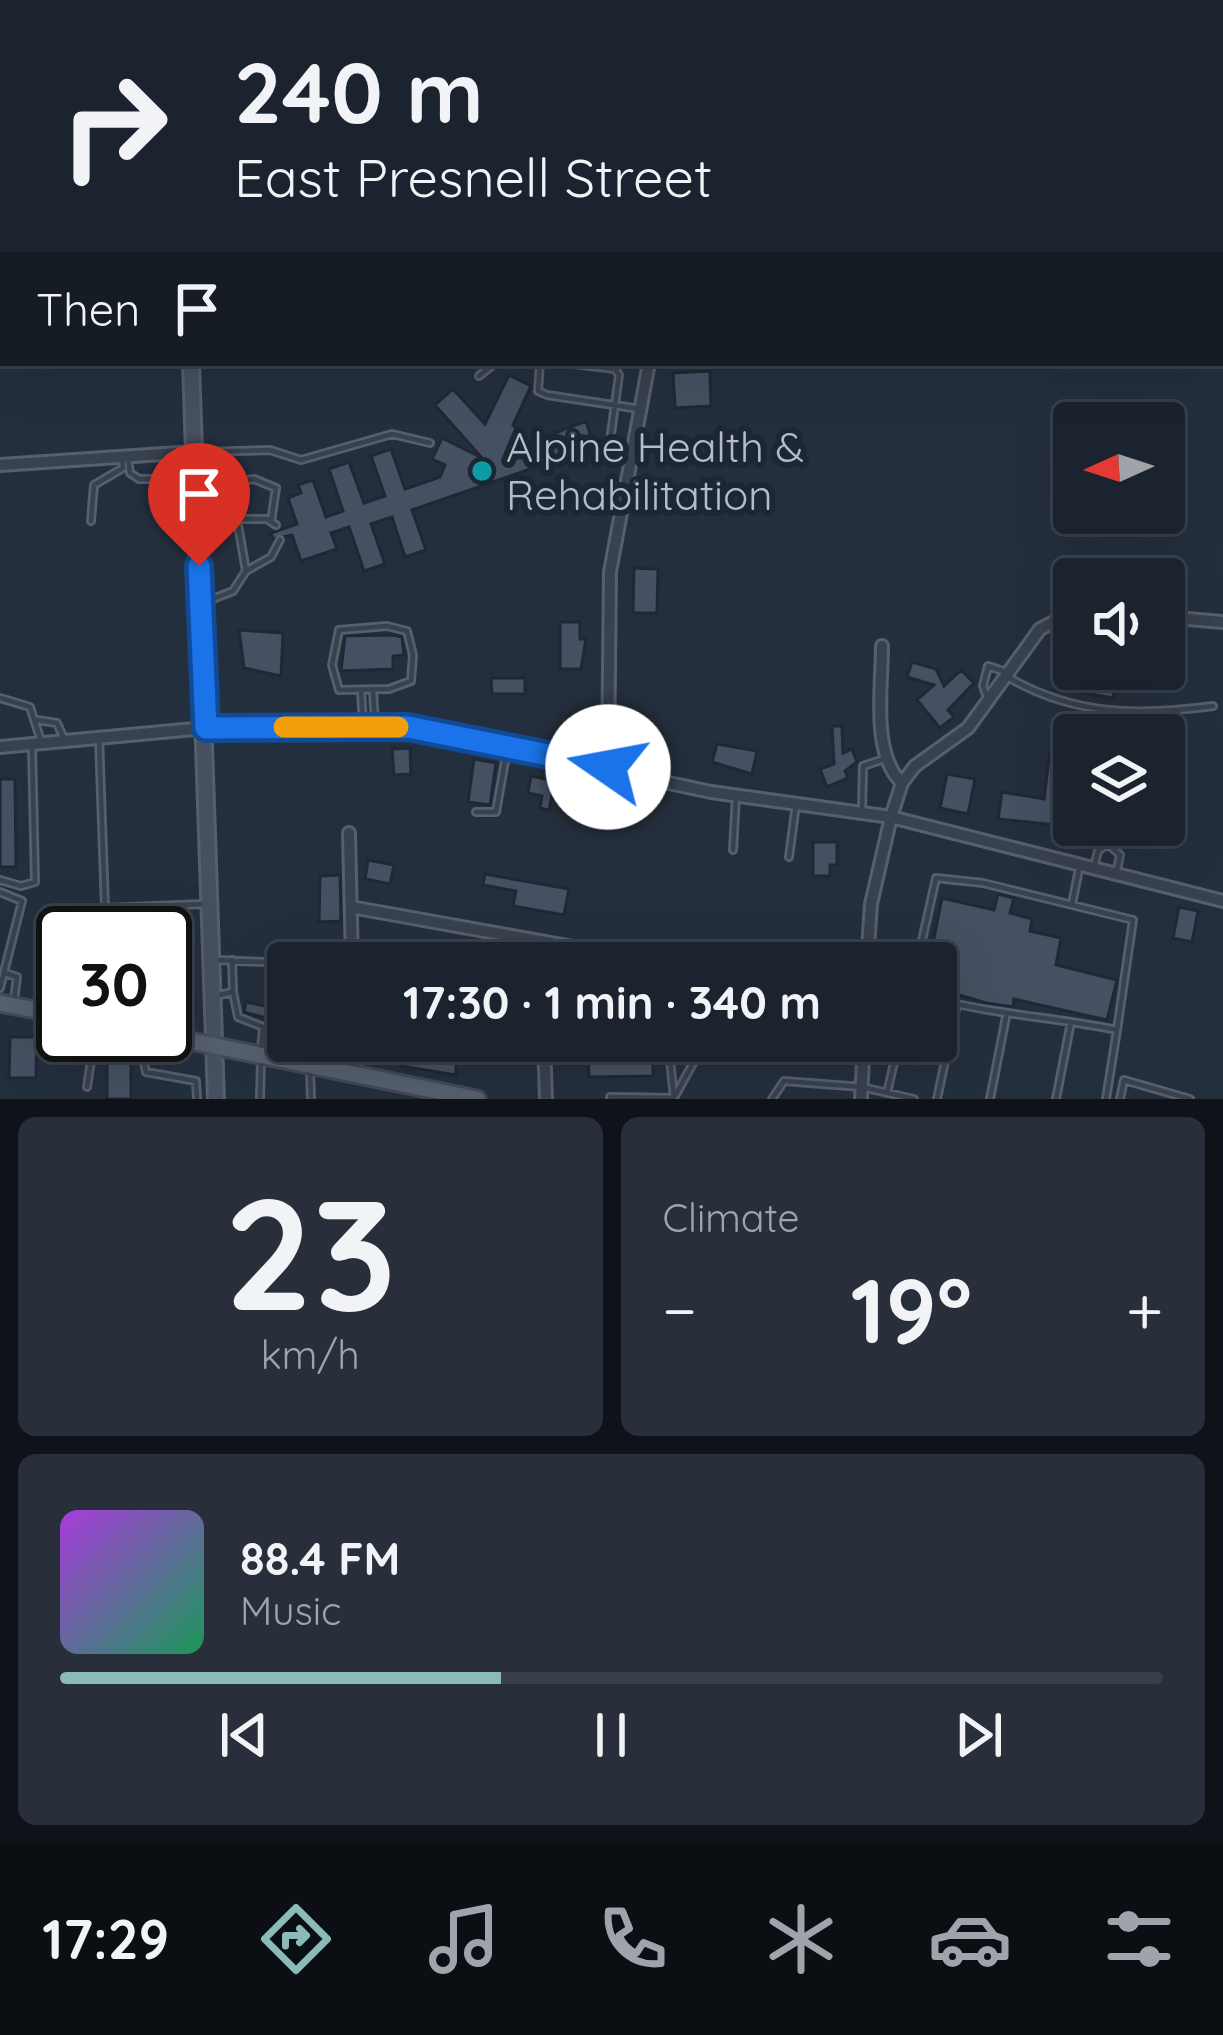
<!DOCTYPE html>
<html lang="en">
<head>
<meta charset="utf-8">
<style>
	:root { --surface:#1b232e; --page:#282f3a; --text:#f1f3f6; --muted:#a0a4aa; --line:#39404a; --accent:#8bbbb9 }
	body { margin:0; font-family:Quicksand,sans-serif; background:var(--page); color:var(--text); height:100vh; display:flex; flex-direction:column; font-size:45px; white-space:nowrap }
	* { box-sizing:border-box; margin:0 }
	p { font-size:39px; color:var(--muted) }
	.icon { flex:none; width:66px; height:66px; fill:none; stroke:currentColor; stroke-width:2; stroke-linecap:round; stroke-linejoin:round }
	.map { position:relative; height:1099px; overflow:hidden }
	.panel { display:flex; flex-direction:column; gap:18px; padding:18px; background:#0f1319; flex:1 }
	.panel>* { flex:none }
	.hud { position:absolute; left:0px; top:0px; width:1224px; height:366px; box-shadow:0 12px 48px #0002,0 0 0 3px var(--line); background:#1b232e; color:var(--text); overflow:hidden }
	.needle { width:78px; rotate:267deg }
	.fabs { position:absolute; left:1053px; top:402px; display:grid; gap:24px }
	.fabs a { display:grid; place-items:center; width:132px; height:132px; border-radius:12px; background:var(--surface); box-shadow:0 12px 48px #0002,0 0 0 3px var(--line); font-size:60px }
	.speed { position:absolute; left:36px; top:906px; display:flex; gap:24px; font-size:60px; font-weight:700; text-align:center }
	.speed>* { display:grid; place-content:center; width:156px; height:156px; border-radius:50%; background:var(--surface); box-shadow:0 12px 48px #0002,0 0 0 3px var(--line); line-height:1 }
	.speed .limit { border:6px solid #111; border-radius:18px; background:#fff; color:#111 }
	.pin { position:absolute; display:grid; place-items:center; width:102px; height:102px; color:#fff; margin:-123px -51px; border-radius:50% 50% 50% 0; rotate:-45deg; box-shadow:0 0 12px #0007 }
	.pin .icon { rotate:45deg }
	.me { position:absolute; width:132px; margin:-66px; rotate:282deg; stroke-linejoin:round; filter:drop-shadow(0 0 9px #0008) }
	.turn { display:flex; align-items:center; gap:42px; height:252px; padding:0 36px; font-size:54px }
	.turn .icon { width:156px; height:156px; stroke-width:2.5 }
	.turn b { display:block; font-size:84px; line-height:102px }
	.then { display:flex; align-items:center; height:114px; padding:0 36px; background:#0003; gap:24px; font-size:45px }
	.big { font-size:90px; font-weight:700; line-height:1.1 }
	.panel .tile { flex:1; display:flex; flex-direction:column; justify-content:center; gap:18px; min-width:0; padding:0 42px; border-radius:18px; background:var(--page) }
	.panel .dial { align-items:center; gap:0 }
	.dial b { font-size:156px; line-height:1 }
	.song { display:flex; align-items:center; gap:36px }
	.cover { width:144px; height:144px; border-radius:18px; background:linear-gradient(135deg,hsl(280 70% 55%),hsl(150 70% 35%)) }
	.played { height:12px; border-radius:6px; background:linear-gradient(90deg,var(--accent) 40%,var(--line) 40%) }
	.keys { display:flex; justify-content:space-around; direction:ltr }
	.heat { display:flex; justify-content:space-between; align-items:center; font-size:66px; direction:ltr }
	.panel .tiles { flex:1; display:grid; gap:18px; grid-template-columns:1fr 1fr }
	.tile:last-child { grid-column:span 2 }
	.trip { position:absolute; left:267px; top:942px; width:690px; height:120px; border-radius:12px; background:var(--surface); box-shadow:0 12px 48px #0002,0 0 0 3px var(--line); font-weight:700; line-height:120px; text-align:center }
	.dock { display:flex; height:192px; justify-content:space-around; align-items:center; background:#0b0e12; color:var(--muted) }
	.dock .icon { width:84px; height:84px }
	.dock .active { color:var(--accent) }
	.dock b { font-size:54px; color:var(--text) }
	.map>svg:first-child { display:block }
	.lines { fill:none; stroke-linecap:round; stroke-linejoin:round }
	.stream { stroke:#394c67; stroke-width:3 }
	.building { fill:#455162; stroke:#1f2835; stroke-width:3 }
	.lane-casing { stroke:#565f6c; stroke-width:10 }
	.street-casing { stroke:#565f6c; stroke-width:16 }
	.secondary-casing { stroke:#565f6c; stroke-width:20 }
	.primary-casing { stroke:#414a57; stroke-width:21 }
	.lane { stroke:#38414e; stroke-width:4.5 }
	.street { stroke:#38414e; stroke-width:10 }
	.secondary { stroke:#465061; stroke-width:14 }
	.primary { stroke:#56606e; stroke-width:15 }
	.route-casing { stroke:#114b97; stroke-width:30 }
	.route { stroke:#1a73e8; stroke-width:21 }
	.slow { stroke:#f59e0b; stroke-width:21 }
	.culture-dot { fill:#0f9aa8; stroke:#1d2633; stroke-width:4.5 }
	.labels { text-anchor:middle; stroke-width:12; stroke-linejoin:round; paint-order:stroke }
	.poi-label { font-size:42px; fill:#b4bcc9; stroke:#1d2633; text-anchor:start }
</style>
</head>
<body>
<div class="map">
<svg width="1223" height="1099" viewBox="0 0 1223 1099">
	<rect width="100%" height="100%" fill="#242f3e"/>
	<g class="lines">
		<path class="stream" d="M591 0 596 3
			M1221 127H1223"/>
	</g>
	<path class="building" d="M710 371 711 406 675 408 673 373Z
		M509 375 531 386 513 425 529 443 586 421 592 440 583 443 585 450 412 510 426 550 405 557 392 517 371 524 385 564 364 571 349 527 331 533 337 549 301 561 292 535 273 539 271 533 297 524 288 498 301 493 298 485 313 480 326 517 343 511 329 469 349 462 364 503 385 496 371 456 391 449 405 489 440 477 445 465 432 459 442 438 482 458 435 405 453 389 485 424Z
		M634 568 658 569 657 613H633Z
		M560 622H580V639H586L581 669H560Z
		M239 630 283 633 281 676 244 668Z
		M392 635 402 637 404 655 393 656V669L341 671 345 636Z
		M1059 660 1074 663V669L1118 670 1113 698 1054 688Z
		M912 662 936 669 944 686 961 670 974 683 948 710 954 717 940 728 917 700 934 685 907 677Z
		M491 678H525V694H492Z
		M832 726H842L843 753 852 749 857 762 845 771 848 778 827 787 820 769 834 764Z
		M1053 727 1074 731 1066 826 998 819 1002 792 1044 799Z
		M717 744 757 751 752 774 712 762Z
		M410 748 411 774 394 775 392 749Z
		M474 759 496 763 490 805 468 802Z
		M947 774 975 779 968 814 940 808Z
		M531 776 555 781 549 810 540 808 542 796 528 793Z
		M0 779H15L16 867H0Z
		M813 842H837V865H830V876H813Z
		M368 860 394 865 390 884 365 879Z
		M485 874 569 889 564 915 513 906 516 891 483 885Z
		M340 875 341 921 319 922 320 876Z
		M998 894 1014 898 1010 913 1032 919 1030 931 1061 938 1056 965 1117 980 1107 1020 1014 999 1013 1007 986 1003 936 988V963H929L942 898 994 910Z
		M1179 907 1198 911 1192 942 1173 938Z
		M63 931V992H49L47 932Z
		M191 937 195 1013 165 1014V942Z
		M273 969 288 971V1024L244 1012 246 1002 276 1008 280 990 270 988Z
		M10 1037H37L36 1078H9Z
		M400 1041H456V1075L401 1066Z
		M588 1041H653V1076L589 1077Z
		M107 1042H131V1099H107Z"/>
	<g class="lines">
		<defs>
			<path id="lane" d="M137 3 149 0
				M540 363 538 391 547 395 640 409
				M566 363 615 369 619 375 610 441 630 452
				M479 376 495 363
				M199 452 270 450 301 460 392 434 430 443
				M128 460 130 473 139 479H170L171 522 191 528
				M198 508 222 509 237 519 246 571 233 591 200 604
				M222 509 228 483 254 479 276 488 271 522
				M237 519H267L276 525
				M91 521 94 485 123 468 122 457
				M246 571 271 557 280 540
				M387 626 407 631 413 655 411 681 389 689 339 690 332 665 339 630Z
				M1006 676C1074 716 1138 716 1213 706
				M361 690 363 725
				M373 690 375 725
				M0 698 30 707 42 744
				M988 700 983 686 988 666 1009 673
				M37 720 57 723 65 741
				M1120 735 1122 717
				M99 738 105 908 205 904
				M476 812H496L507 750
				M862 812 863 766 887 758
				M1108 844 1120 855 1116 875
				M733 850 736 796
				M789 857 796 804
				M1094 867 1098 851 1108 844 1110 825
				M0 880 21 886 35 882 32 745
				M0 892 22 901 0 988
				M1072 904 1079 869
				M579 948 632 963
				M216 960 288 963
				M917 963 936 878 983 883 1133 920 1117 1030C1055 1017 997 1015 936 999
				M5 973 17 977 14 1000
				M233 992 238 1017 263 1027
				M219 995 233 992 232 960
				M138 1035 146 1072 196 1081 197 1099
				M261 1050 263 1027 288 1031
				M294 1059 297 1041
				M310 1070 311 1099
				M87 1087 95 1035
				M887 1093 899 1041
				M675 1096 697 1056 698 1041
				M610 1097 674 1098 668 1041
				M260 1099 261 1061
				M772 1099 784 1081 862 1087 914 1099
				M937 1099 957 1005
				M990 1099 1006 1017
				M1056 1099 1071 1022
				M1106 1099 1117 1030
				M1120 1099 1124 1080 1190 1099"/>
			<path id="street" d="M392 0V3
				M873 0 914 3
				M725 3 726 0
				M1221 25 1223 26
				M1221 215H1223
				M0 261 3 260
				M0 465 193 452
				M1164 617 1223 622
				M882 646C882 686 871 754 902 783
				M0 747 205 728 408 727 711 792 891 817 902 783 915 766 968 728 1040 629 1074 612
				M608 767 610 572 649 363
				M349 833 352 963
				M351 907 579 948
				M541 943 542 963
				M867 963 871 904 891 817 1223 901
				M353 1041 354 1073
				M544 1041 546 1099
				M861 1099 864 1041"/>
			<path id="secondary" d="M175 0V3
				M0 9H3
				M191 363 216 1099"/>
			<path id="primary" d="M0 1003 63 1015
				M161 1035 477 1099"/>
		</defs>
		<use href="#lane" class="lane-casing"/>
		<use href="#street" class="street-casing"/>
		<use href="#secondary" class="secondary-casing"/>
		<use href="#primary" class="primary-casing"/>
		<use href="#lane" class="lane"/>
		<use href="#street" class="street"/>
		<use href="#secondary" class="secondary"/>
		<use href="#primary" class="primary"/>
	</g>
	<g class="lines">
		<defs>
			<path id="route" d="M199 566 206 728 408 727 608 767"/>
		</defs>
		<use href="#route" class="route-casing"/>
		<use href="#route" class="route"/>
		<path class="slow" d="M284 727H398"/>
	</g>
	<circle class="culture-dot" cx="482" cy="471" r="12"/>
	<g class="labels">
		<g class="poi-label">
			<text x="506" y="462">Alpine Health &amp;<tspan x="506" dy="48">Rehabilitation</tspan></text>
		</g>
	</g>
</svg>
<div class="fabs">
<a><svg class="needle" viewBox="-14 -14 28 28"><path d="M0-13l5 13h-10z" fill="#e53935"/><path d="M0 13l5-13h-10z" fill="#a0a4aa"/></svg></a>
<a><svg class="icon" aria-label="sound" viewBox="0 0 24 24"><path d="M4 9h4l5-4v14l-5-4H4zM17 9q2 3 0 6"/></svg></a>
<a><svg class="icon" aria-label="layers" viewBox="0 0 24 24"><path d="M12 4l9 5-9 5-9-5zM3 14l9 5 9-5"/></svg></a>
</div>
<div class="speed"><div class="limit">30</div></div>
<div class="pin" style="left:199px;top:566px;background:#d93025"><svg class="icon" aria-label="arrive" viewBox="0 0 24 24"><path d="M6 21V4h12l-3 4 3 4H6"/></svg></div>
<svg class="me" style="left:608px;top:767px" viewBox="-20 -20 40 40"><circle r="19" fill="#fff"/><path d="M0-13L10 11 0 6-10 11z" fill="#1a73e8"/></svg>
<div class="trip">17:30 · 1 min · 340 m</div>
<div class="hud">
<div class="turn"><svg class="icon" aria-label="right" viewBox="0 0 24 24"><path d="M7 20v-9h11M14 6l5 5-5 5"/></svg><div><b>240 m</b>East Presnell Street</div></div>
<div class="then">Then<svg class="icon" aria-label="arrive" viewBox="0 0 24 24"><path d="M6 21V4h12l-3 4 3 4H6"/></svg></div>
</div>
</div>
<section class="panel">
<div class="tiles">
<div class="tile dial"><b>23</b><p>km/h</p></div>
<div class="tile"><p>Climate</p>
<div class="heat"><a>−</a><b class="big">19°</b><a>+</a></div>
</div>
<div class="tile">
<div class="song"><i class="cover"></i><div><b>88.4 FM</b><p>Music</p></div></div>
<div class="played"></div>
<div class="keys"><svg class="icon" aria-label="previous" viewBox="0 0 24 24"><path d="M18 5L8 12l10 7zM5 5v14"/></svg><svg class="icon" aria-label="pause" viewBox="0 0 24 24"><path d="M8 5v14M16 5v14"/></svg><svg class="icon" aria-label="next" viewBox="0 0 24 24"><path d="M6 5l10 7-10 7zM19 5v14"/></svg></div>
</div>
</div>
</section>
<nav class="dock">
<b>17:29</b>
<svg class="icon active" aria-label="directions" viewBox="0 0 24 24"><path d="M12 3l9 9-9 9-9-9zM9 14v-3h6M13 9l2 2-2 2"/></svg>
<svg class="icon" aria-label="music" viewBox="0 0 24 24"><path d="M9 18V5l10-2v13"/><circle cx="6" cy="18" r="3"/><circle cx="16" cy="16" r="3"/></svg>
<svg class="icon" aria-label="phone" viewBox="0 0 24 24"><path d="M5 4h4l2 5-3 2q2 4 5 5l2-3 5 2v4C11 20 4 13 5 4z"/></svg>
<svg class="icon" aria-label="climate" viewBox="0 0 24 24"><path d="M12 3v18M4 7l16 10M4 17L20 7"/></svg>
<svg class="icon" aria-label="car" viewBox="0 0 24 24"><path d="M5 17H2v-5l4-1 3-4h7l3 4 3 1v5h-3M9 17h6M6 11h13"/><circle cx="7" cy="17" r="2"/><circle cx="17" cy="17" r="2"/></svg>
<svg class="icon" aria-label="filters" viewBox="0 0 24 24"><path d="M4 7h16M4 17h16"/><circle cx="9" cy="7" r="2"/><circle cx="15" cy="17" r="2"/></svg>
</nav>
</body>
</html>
